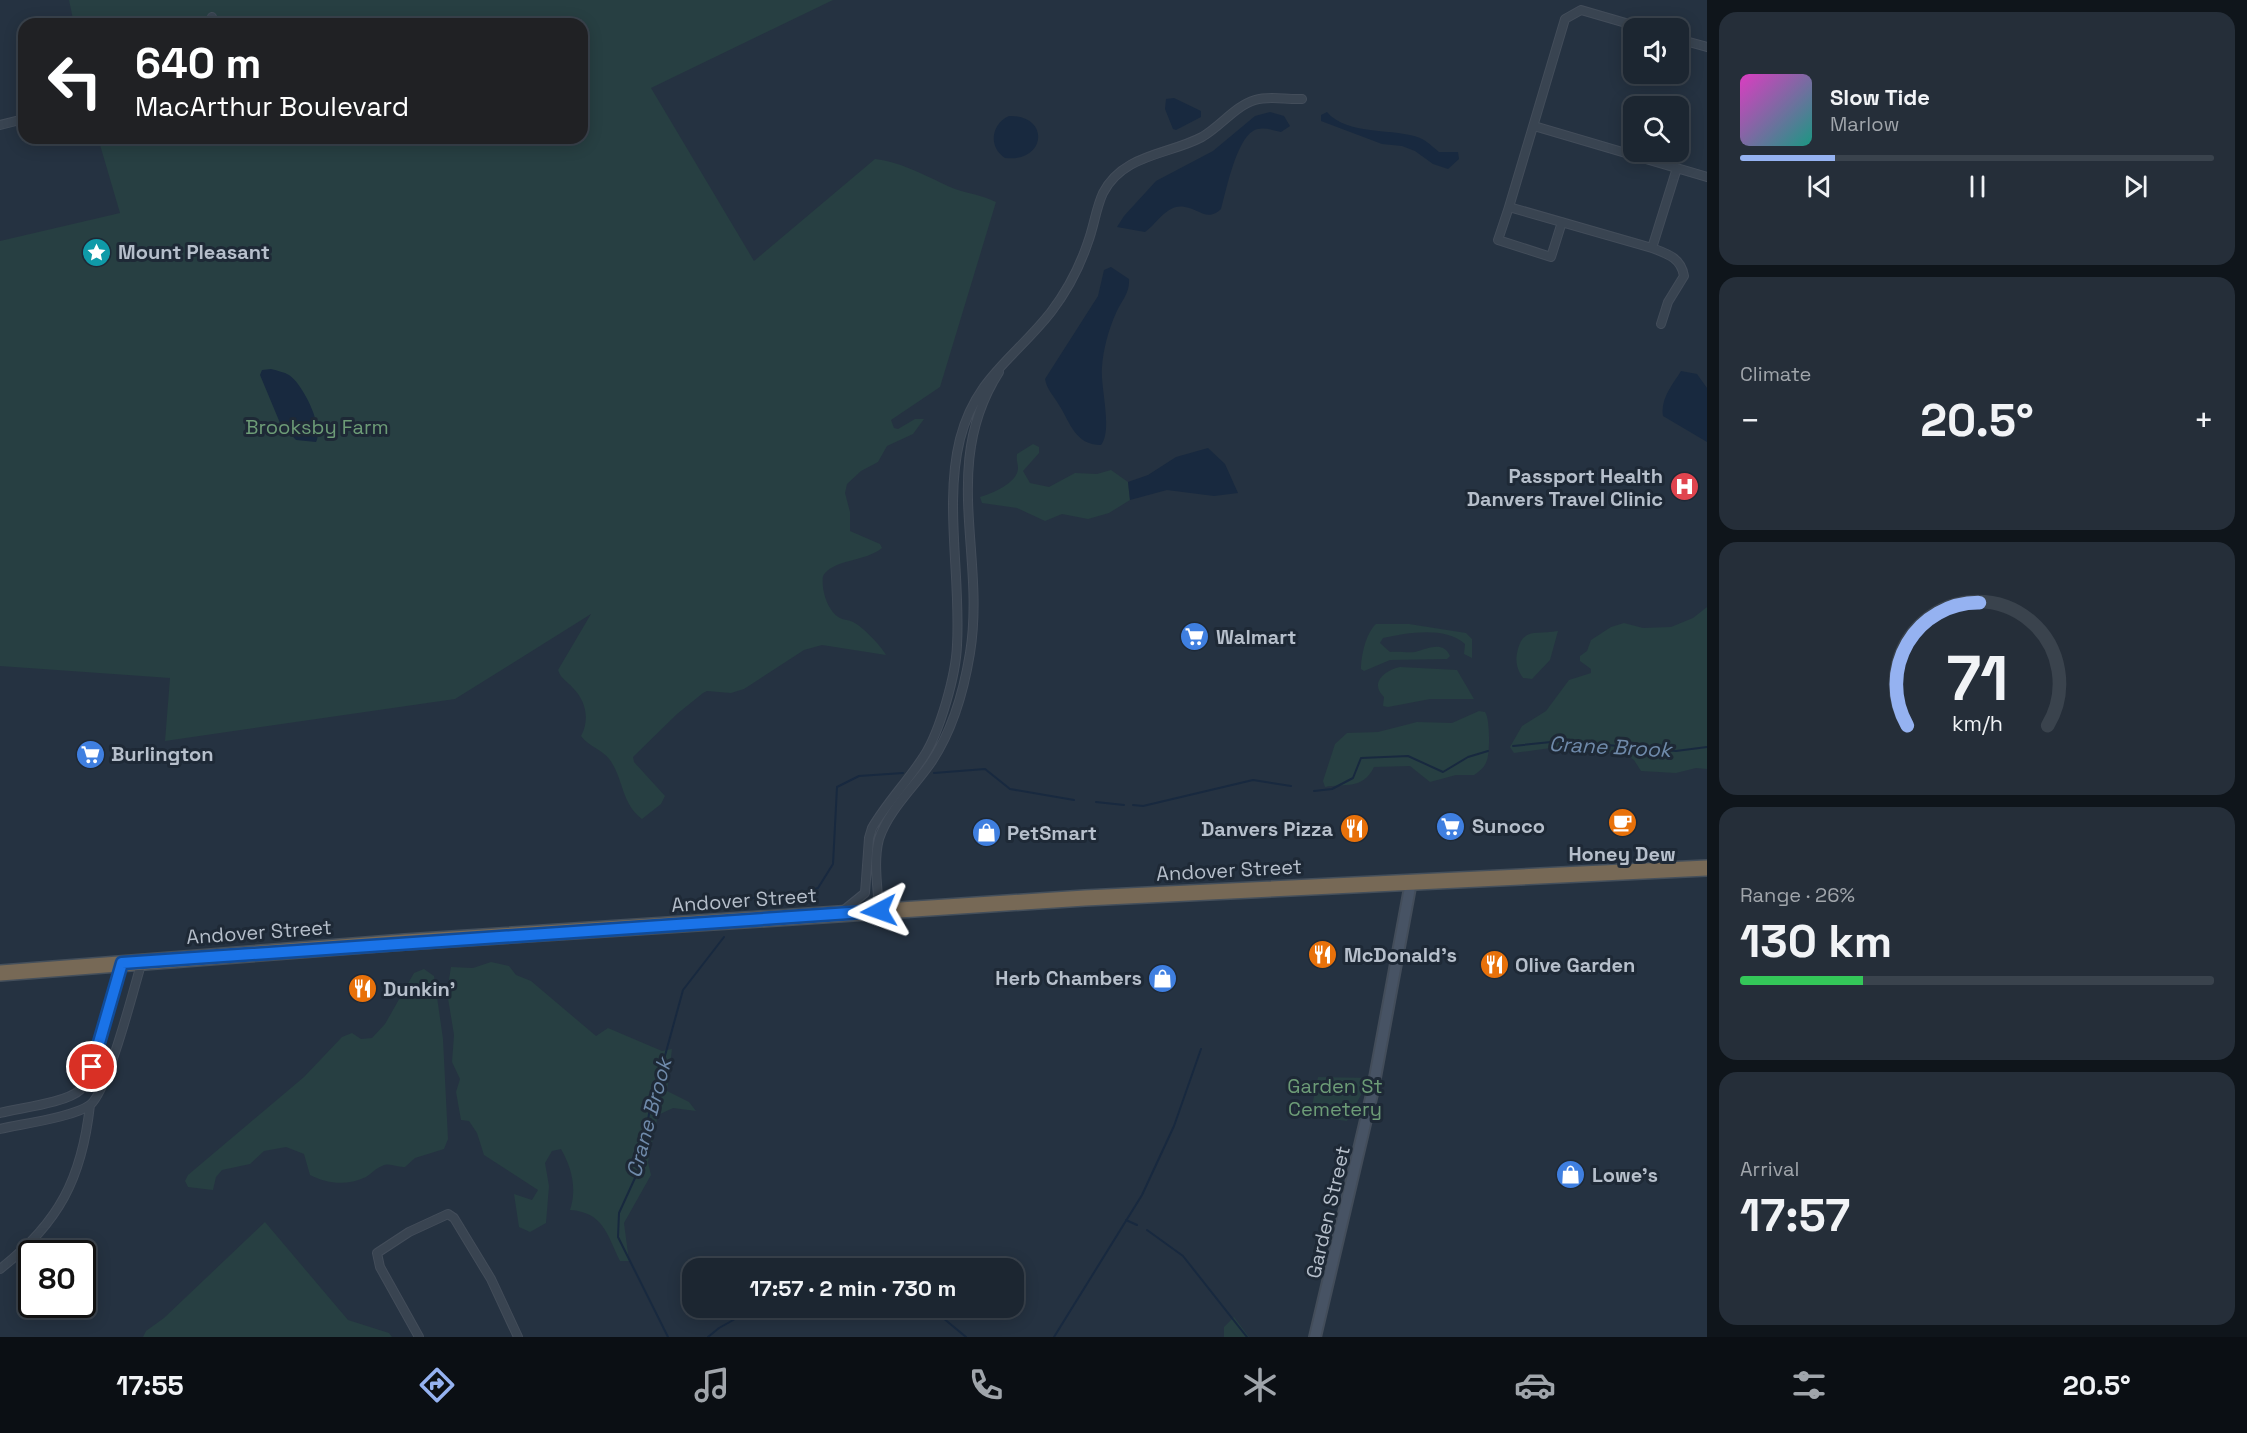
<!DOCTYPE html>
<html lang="en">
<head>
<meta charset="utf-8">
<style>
	:root { --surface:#1c2631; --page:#252e39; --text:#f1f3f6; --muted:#a0a5ab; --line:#3a434d; --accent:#95b2f1 }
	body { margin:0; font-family:"Space Grotesk",sans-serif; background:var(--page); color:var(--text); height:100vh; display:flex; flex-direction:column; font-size:22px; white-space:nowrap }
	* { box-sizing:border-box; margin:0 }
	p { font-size:20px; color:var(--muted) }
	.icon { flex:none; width:33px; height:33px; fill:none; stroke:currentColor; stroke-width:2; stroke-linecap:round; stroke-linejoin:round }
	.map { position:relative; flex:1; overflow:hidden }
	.details { display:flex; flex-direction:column; gap:12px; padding:12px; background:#0f151b; width:540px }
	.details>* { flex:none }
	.banner { position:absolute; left:18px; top:18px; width:570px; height:126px; border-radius:18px; box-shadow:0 3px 15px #0003,0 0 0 2px var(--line); background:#202124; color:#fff; overflow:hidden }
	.controls { position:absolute; left:1623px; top:18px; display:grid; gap:12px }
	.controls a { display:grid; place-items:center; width:66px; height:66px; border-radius:12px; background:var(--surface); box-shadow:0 3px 15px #0003,0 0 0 2px var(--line); font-size:30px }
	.speed { position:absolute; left:18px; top:1240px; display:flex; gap:12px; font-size:30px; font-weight:700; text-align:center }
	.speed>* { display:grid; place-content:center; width:78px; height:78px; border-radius:50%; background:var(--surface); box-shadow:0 3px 15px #0003,0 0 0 2px var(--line); line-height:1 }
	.speed .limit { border:3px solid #111; border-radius:9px; background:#fff; color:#111 }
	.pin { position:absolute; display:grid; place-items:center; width:51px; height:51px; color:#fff; margin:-26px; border:3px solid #fff; border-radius:50%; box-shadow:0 2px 6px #0007 }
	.me { position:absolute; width:66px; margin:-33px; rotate:266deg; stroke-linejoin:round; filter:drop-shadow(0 0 4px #0008) }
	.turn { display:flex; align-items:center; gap:21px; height:126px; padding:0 18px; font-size:27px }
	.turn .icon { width:78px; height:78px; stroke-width:2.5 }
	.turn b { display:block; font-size:42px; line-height:51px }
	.big { font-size:45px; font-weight:700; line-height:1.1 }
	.details .card { flex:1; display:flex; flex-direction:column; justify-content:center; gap:9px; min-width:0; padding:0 21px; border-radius:18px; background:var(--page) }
	.details .dial { align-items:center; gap:0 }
	.dial svg { height:156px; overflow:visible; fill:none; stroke:var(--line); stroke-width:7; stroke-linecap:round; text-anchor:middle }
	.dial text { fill:var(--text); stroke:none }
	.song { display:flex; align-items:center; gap:18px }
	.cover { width:72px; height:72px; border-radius:9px; background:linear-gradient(135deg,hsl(310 70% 55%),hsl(170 70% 35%)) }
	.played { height:6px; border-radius:3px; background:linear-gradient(90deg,var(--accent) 20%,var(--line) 20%) }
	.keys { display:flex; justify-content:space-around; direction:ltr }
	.heat { display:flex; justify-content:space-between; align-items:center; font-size:33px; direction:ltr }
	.charge { height:9px; border-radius:4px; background:linear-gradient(90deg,#34c759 26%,var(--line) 0) }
	.trip { position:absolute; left:682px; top:1258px; width:342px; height:60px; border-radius:18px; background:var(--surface); box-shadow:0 3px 15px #0003,0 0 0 2px var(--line); font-weight:700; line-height:60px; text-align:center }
	.tabs { display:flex; height:96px; justify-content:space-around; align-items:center; background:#0b0f14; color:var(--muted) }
	.tabs .icon { width:42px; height:42px }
	.tabs .on { color:var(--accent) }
	.tabs b { font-size:27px; color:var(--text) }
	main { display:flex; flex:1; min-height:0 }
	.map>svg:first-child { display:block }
	.green { fill:#273f42 }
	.water { fill:#18293f }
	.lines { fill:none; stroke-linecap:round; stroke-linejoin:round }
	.stream { stroke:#18293f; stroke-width:2 }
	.street-casing { stroke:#434d5a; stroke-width:10 }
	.secondary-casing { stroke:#434d5a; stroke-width:14 }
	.highway-casing { stroke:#444f5b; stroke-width:18 }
	.street { stroke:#394451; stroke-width:8 }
	.secondary { stroke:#475364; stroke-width:10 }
	.highway { stroke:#776956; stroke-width:15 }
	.route-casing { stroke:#114b97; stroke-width:15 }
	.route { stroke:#1a73e8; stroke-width:10 }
	.labels { text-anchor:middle; stroke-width:6; stroke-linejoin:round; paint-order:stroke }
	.poi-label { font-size:20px; font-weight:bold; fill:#b6bfcb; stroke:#1e2936; text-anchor:start }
	.park-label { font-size:20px; fill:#6d9c77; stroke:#1e2936 }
	.street-label { font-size:20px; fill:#b6bfcb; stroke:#1e2936 }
	.water-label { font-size:21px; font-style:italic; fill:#6f8aaa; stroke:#1e2936 }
</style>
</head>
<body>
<main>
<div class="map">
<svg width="1707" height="1337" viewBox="0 0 1707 1337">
	<rect width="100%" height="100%" fill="#253241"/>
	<path class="green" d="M69 0H833L651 88 754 261 875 159C903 162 929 178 955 189 970 194 982 195 996 202L940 387 891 420 894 428 898 429 915 419H924L913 434 887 446 878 462 861 471 847 484 845 493 850 512V531L880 544 882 548C865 562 833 559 823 576 821 589 827 611 840 618 844 620 849 620 853 622 862 626 882 647 886 655L822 645 804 650 744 689 731 693 707 691 703 693 677 714 633 757 634 762 665 796 661 804 642 819C621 803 624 780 610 760 602 749 589 747 581 736 590 720 586 701 573 688 567 681 561 679 558 670L591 614 455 699 165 741 170 678 0 666V241L120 213 98 138H582V24H74Z
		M1033 444 1039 447V453L1023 471 1030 483 1049 487 1075 473 1097 474 1111 470 1128 482 1130 500 1109 513 1088 519 1062 514 1045 521 1017 508 982 503 980 497C991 494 1018 483 1018 468 1018 463 1016 461 1017 454Z
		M1707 607V769L1696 768 1676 773 1641 771 1634 760 1624 753 1602 752 1592 748 1558 747 1514 753 1510 747 1522 726 1546 711 1569 680 1591 673V669L1580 661V656L1587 651 1591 640 1611 627 1624 623 1643 628 1671 627 1693 618Z
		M1376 624H1409L1466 633 1472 639V658L1464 654 1465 644C1444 626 1408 633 1383 638L1380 643 1390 652C1398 651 1408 653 1415 652 1427 649 1443 640 1450 656L1447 659 1390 660 1364 671 1361 669C1361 656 1366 633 1376 624Z
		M1558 631 1550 660 1532 679 1523 678C1516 668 1515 660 1518 649 1524 627 1537 635 1558 631Z
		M1400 667 1457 670 1474 699H1430L1388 707 1383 706 1384 697C1369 683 1385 670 1400 667Z
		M1479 711 1485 712C1490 718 1490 752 1487 760 1485 767 1480 771 1474 775H1456L1430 782 1410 766 1374 767C1363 790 1345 783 1325 787L1323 781 1335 744 1347 733 1378 732 1417 722 1452 723Z
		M491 962 509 966 516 975 531 981 596 1036 608 1028 662 1051 672 1049 667 1091 689 1102 696 1111 673 1108 658 1115 648 1162 651 1175 624 1223 629 1261H620C607 1234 603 1212 570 1210 577 1189 572 1168 561 1149L552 1151 545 1163 549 1186 546 1223 530 1232 519 1227 514 1194 532 1200 538 1190 484 1155 477 1133 469 1121 461 1120 456 1092 460 1079 452 1062 454 1035 447 992 451 967 473 968Z
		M424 969 434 976 443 1039 448 1139 444 1149 415 1158 405 1167C397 1168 390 1162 382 1166 376 1168 371 1174 366 1177 347 1186 328 1184 310 1175L304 1154 286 1147 264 1151 250 1164 222 1170 216 1177 213 1190 188 1187 185 1181 188 1175 304 1077 342 1037 352 1033 361 1039 372 1038 385 1024 414 973Z
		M1318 1077 1370 1078 1347 1121 1310 1116Z
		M265 1222 348 1320 389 1333 392 1337H143L146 1331 164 1318Z
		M1234 1317 1249 1337H1224V1327Z"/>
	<path class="water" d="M1174 98 1201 111V117L1176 130 1173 129 1165 109 1166 99Z
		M1270 112 1284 116 1290 126 1281 132C1272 130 1261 126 1253 131 1236 141 1226 191 1221 209 1207 222 1199 209 1185 207 1167 203 1157 224 1145 232L1117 227 1124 216 1156 181 1213 151 1255 116Z
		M1327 112C1347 136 1396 128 1420 138 1427 141 1433 147 1439 152H1458L1459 159 1448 169 1433 164 1415 151 1402 146 1382 144 1321 121V115Z
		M1009 116C1051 115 1046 163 1005 158 988 147 991 124 1009 116Z
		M1111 267 1129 279C1130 293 1122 300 1116 313 1109 328 1103 350 1102 367 1100 387 1113 430 1101 445 1075 445 1070 422 1059 405 1054 396 1047 390 1045 379L1098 296 1104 270Z
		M271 369C278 371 284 372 289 375 303 384 324 427 316 442L296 440 280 423 260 375 262 370Z
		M1681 371 1697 374 1707 388V442L1663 416C1660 399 1673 384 1681 371Z
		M1208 448 1225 464 1238 493 1214 496 1167 490 1130 500 1128 482 1148 475 1176 457Z"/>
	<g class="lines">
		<path class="stream" d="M1513 746 1561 741 1676 751 1707 747
			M934 773 985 769 1010 789 1074 800
			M1314 791 1332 789 1353 778 1361 758 1408 756 1443 772 1468 757 1488 751
			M1096 802 1124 805
			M1133 805 1143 806 1253 780 1291 786
			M799 894 818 888 833 864 837 787 859 776 903 773
			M736 909 739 899 785 896
			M1126 1220 1137 1225
			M1147 1230 1183 1256 1247 1337
			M860 1269 873 1261 883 1269
			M931 1308 966 1337
			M668 1337 618 1237 619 1213 640 1167 649 1114 683 990 724 937
			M708 1337 719 1328 744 1314 762 1316 786 1308
			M1054 1337 1142 1195 1174 1126 1201 1049"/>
		<defs>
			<path id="street" d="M212 17 213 24
				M1643 28 1581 10 1565 19 1509 207 1652 248C1668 254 1681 258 1684 276L1668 302 1661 324
				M1678 39 1707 47
				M0 125 24 119
				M1534 126 1707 177
				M1509 207 1498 240 1551 257 1562 222
				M1652 248 1677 168
				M844 910 865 893 869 838 872 828C887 802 908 781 924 756 940 731 956 675 957 645 961 578 944 503 960 439 976 377 1015 358 1051 312 1067 291 1080 266 1088 242 1094 226 1096 208 1103 193 1123 154 1168 155 1202 137 1221 126 1235 106 1255 100 1271 95 1286 100 1302 99
				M879 911C878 888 873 862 879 839 888 811 914 787 930 764 952 732 964 690 970 653 986 555 940 464 999 372
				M0 1113C19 1108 66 1103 80 1090 96 1075 115 988 122 963
				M0 1129C21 1124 74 1117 90 1105 108 1091 134 988 142 961
				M0 1269C59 1223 82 1178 90 1105
				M419 1337 380 1267 377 1253 409 1232 448 1214 454 1218 491 1279 518 1337"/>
			<path id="secondary" d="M1315 1337 1372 1094 1411 882"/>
			<path id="highway" d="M0 973 405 942 1085 898 1707 868"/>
		</defs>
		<use href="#street" class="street-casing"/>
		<use href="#secondary" class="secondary-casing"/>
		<use href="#highway" class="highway-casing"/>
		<use href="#street" class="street"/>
		<use href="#secondary" class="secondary"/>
		<use href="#highway" class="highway"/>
	</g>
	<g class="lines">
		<defs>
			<path id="route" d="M92 1067 122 963 879 911"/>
		</defs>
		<use href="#route" class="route-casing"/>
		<use href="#route" class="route"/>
	</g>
	<defs>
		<symbol id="sight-disc" viewBox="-11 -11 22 22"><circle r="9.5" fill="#0f9aa8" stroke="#1e2936"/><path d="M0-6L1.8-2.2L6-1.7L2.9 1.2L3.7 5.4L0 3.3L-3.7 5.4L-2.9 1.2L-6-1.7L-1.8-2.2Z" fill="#fff"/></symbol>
		<symbol id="hospital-disc" viewBox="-11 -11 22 22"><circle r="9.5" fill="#e0444e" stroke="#1e2936"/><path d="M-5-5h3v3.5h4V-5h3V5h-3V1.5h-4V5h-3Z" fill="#fff"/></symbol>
		<symbol id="supermarket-disc" viewBox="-11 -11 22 22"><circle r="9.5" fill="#3f7fe0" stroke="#1e2936"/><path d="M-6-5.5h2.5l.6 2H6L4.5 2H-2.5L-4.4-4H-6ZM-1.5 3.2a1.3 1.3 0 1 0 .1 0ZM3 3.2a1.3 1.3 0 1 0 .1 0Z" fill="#fff"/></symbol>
		<symbol id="cafe-disc" viewBox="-11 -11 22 22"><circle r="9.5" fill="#e8710a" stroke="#1e2936"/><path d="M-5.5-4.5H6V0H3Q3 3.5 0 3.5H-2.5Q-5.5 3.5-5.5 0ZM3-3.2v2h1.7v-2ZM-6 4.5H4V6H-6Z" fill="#fff"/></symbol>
		<symbol id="restaurant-disc" viewBox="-11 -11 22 22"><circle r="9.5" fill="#e8710a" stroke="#1e2936"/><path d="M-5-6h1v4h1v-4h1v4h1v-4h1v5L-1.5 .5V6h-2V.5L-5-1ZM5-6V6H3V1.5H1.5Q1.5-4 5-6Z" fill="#fff"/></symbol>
		<symbol id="shop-disc" viewBox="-11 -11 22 22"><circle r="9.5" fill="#3f7fe0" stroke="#1e2936"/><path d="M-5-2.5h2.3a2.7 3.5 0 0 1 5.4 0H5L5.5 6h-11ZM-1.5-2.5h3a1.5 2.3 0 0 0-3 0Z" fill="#fff"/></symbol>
	</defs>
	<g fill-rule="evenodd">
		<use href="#sight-disc" x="80" y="236" width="33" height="33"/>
		<use href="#hospital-disc" x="1668" y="470" width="33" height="33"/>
		<use href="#supermarket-disc" x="1178" y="620" width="33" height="33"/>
		<use href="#supermarket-disc" x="74" y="738" width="33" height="33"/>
		<use href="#cafe-disc" x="1606" y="806" width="33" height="33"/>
		<use href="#supermarket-disc" x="1434" y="810" width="33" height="33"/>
		<use href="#restaurant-disc" x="1338" y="812" width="33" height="33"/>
		<use href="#shop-disc" x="970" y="816" width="33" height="33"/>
		<use href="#restaurant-disc" x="1306" y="938" width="33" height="33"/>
		<use href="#restaurant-disc" x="1478" y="948" width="33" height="33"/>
		<use href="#shop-disc" x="1146" y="962" width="33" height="33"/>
		<use href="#restaurant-disc" x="346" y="972" width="33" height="33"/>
		<use href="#shop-disc" x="1554" y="1158" width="33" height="33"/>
	</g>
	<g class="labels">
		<g class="poi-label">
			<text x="118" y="259">Mount Pleasant</text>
			<text x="1663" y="483" text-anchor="end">Passport Health<tspan x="1663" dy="23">Danvers Travel Clinic</tspan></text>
			<text x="1216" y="644">Walmart</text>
			<text x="111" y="761">Burlington</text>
			<text x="1472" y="833">Sunoco</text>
			<text x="1333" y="836" text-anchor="end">Danvers Pizza</text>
			<text x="1007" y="840">PetSmart</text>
			<text x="1622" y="861" text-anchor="middle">Honey Dew</text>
			<text x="1344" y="962">McDonald's</text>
			<text x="1515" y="972">Olive Garden</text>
			<text x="1142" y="985" text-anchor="end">Herb Chambers</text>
			<text x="383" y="996">Dunkin'</text>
			<text x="1592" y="1182">Lowe's</text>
		</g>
		<g class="park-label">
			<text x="317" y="434">Brooksby Farm</text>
			<text x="1335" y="1093">Garden St<tspan x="1335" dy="23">Cemetery</tspan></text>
		</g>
		<g class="street-label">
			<text transform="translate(1229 870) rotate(-3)" y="7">Andover Street</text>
			<text transform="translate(744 900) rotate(-4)" y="7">Andover Street</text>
			<text transform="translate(259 932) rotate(-4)" y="7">Andover Street</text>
			<text transform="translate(1328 1212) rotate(-77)" y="7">Garden Street</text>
		</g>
		<g class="water-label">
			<text transform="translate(1610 747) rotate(3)" y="7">Crane Brook</text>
			<text transform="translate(649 1118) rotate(-75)" y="7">Crane Brook</text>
		</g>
	</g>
</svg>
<div class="controls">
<a><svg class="icon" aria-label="sound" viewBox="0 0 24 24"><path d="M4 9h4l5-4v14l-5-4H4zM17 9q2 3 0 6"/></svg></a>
<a><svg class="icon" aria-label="search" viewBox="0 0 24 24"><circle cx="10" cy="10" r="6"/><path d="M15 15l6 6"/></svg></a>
</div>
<div class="speed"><div class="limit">80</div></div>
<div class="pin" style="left:92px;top:1067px;background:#d93025"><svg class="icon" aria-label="arrive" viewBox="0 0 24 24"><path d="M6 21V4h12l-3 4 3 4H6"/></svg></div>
<svg class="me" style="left:879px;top:911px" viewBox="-20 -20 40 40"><path d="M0-17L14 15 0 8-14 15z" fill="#1a73e8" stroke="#fff" stroke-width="4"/></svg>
<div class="trip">17:57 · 2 min · 730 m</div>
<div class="banner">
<div class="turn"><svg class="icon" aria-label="left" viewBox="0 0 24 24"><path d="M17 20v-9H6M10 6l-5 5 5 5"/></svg><div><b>640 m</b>MacArthur Boulevard</div></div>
</div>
</div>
<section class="details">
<div class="card">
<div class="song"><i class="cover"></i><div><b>Slow Tide</b><p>Marlow</p></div></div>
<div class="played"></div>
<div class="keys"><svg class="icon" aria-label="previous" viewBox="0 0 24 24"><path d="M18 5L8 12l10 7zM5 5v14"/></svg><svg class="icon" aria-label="pause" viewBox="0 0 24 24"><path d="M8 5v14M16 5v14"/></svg><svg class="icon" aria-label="next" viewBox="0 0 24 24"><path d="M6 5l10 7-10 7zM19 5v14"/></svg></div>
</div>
<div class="card"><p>Climate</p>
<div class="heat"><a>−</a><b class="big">20.5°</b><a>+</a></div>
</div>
<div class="card dial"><svg viewBox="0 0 100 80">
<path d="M14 69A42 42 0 1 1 86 69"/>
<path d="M14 69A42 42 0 0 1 51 6" stroke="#95b2f1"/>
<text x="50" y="56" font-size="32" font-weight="700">71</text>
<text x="50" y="72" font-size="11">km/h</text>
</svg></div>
<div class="card"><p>Range · 26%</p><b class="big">130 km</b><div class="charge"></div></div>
<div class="card"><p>Arrival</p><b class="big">17:57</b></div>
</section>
</main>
<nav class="tabs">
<b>17:55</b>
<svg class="icon on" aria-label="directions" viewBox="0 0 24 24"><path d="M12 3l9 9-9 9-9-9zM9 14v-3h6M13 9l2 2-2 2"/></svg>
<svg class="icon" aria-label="music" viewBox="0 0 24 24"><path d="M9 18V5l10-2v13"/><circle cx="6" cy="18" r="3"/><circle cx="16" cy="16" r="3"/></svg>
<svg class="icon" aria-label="phone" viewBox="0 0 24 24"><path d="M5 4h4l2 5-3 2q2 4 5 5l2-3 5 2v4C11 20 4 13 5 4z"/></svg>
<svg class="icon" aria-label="climate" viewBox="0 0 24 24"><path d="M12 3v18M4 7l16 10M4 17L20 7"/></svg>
<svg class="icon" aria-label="car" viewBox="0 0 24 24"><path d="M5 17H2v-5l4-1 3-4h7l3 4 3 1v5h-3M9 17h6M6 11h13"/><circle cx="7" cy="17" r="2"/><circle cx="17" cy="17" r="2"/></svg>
<svg class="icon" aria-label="filters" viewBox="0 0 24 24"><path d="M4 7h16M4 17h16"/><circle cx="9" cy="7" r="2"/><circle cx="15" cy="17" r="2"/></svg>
<b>20.5°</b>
</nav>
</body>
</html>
